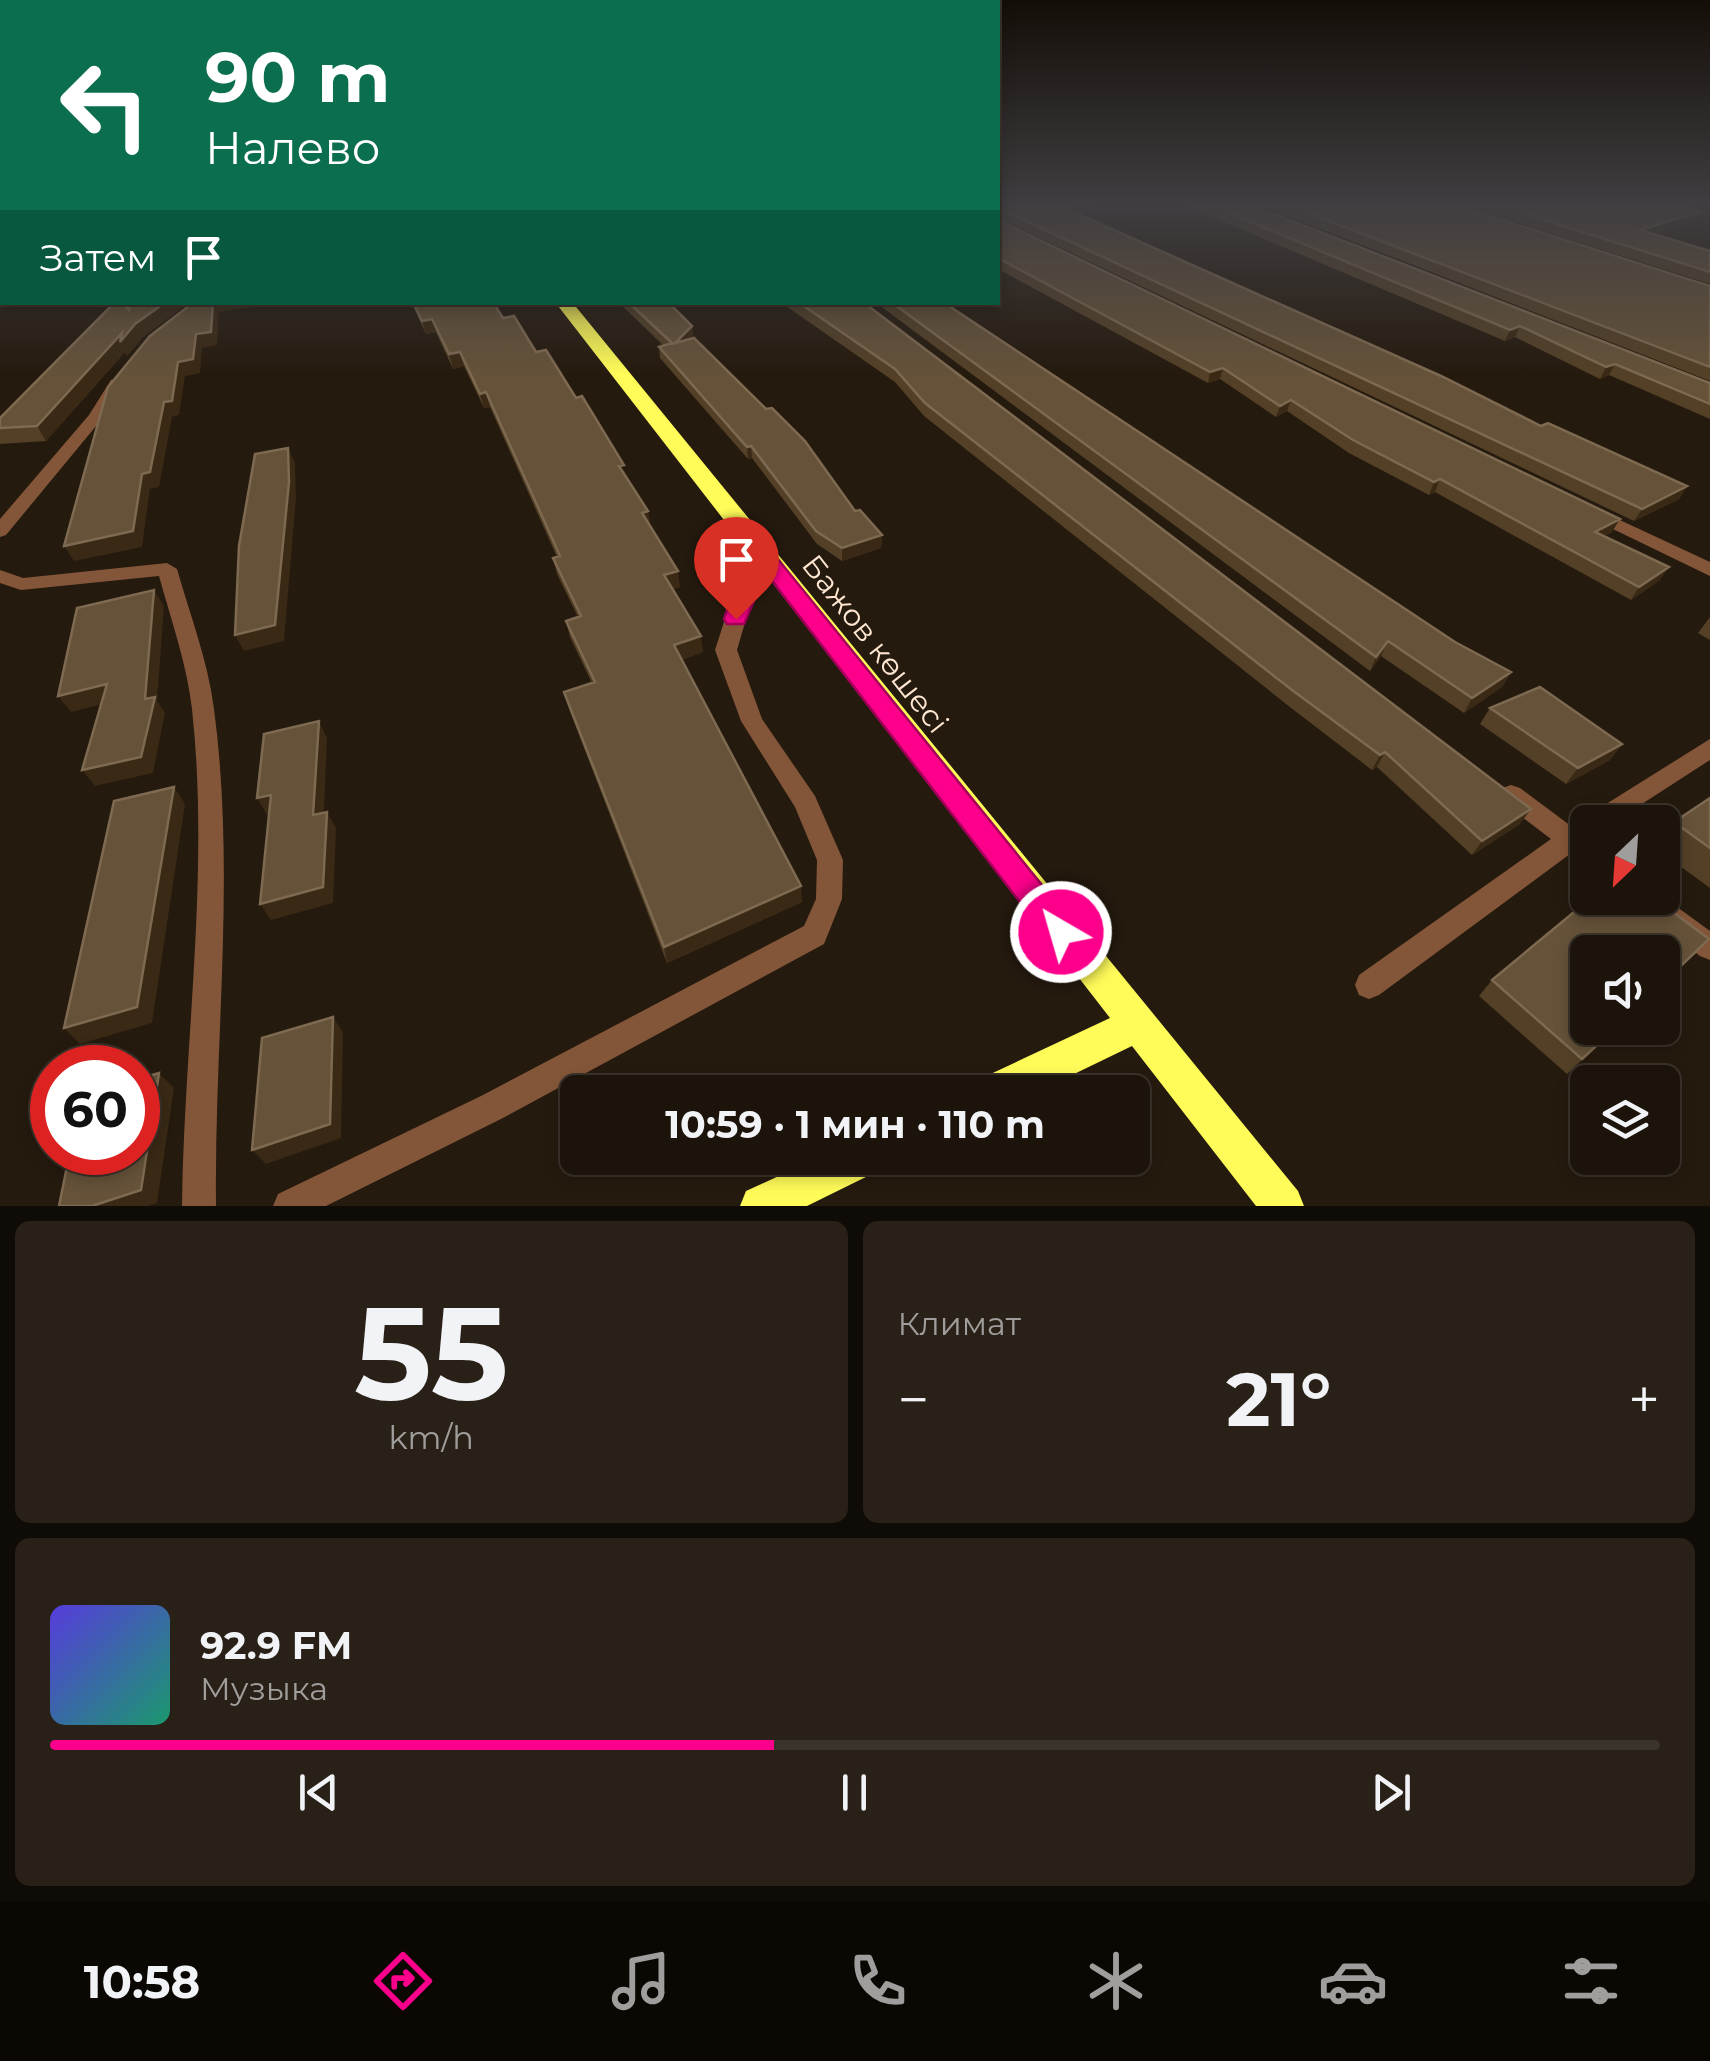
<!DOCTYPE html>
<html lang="ru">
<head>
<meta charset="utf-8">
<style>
	:root { --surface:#1c140a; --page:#292118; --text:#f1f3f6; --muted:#a09e9c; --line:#3a332b; --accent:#fd008b }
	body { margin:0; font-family:Montserrat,sans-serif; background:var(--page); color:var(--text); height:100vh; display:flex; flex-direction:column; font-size:38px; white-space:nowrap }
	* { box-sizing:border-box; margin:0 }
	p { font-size:32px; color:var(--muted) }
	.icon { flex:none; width:55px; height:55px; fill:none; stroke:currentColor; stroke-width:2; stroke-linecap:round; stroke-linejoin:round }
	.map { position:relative; height:1206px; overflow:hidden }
	.side { display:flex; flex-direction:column; gap:15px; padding:15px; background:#0f0b06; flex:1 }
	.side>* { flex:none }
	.hud { position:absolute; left:0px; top:0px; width:1000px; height:305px; box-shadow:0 5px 15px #0003,0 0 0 2px var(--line); background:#0b6e4f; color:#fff; overflow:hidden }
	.needle { width:65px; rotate:205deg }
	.controls { position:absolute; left:1570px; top:805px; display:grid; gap:20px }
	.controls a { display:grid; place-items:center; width:110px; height:110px; border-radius:15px; background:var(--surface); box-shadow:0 5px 15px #0003,0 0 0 2px var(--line); font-size:50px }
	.speed { position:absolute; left:30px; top:1045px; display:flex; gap:20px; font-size:50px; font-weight:700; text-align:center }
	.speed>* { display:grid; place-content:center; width:130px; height:130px; border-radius:50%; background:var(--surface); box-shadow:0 5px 15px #0003,0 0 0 2px var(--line); line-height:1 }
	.speed .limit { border:15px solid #d22; background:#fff; color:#111 }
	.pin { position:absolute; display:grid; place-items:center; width:85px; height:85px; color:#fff; margin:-102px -42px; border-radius:50% 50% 50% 0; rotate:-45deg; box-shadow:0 0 10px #0007 }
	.pin .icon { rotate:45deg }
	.me { position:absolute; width:110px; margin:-55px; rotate:322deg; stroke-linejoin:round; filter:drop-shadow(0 0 8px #0008) }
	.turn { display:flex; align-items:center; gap:35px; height:210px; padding:0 40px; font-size:45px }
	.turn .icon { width:130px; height:130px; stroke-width:2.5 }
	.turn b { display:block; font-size:70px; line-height:85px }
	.then { display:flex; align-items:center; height:95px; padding:0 40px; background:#0003; gap:20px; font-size:38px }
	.big { font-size:75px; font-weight:700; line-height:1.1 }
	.side .widget { flex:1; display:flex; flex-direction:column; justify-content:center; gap:15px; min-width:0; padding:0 35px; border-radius:15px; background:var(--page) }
	.side .dial { align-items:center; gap:0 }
	.dial b { font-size:130px; line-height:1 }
	.song { display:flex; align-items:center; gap:30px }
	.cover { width:120px; height:120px; border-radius:15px; background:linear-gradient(135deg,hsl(250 70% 55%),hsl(160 70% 35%)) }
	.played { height:10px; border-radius:5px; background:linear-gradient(90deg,var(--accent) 45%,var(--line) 45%) }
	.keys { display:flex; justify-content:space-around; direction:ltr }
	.heat { display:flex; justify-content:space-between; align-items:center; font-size:55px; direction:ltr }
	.side .tiles { flex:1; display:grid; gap:15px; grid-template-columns:1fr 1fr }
	.widget:last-child { grid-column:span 2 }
	.trip { position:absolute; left:560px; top:1075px; width:590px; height:100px; border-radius:15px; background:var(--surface); box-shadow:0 5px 15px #0003,0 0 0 2px var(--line); font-weight:700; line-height:100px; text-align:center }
	.tabs { display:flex; height:160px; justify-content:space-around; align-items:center; background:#0b0804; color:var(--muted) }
	.tabs .icon { width:70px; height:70px }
	.tabs .active { color:var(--accent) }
	.tabs b { font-size:45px; color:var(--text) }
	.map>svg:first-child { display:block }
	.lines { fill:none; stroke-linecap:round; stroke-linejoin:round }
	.minor { fill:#845639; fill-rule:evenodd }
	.primary { fill:#fffb59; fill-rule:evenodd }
	.wall { fill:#534027 }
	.shaded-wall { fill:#392915 }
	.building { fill:#655239; stroke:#7e6951; stroke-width:2.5 }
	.route { fill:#fd008b; stroke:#a4005a; stroke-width:2.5 }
	.labels { text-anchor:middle; stroke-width:10; stroke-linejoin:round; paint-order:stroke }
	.street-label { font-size:30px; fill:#ffe7d2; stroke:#251a0e }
</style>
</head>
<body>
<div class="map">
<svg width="1710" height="1206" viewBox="0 0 1710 1206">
	<rect width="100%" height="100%" fill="#251a0e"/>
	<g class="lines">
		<path class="minor" d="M116 379 123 383 101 420 6 535 0 537V519L89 415 111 380Z
			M1592 507 1710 562V576L1586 516 1583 512Z
			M765 551 774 557 755 588 737 650 762 719 815 796 843 860 842 899 824 944 503 1118 326 1206H273L278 1194 481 1096 804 926 816 899 817 860 795 807 741 721 715 650 735 588 758 553Z
			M167 563 177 569C190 615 208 661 214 709 236 874 214 1041 216 1206H182C184 1041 210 874 192 709 187 664 171 620 159 576L21 590 0 583V570L23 578Z
			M1710 739V760L1614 822H1588V864L1570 854 1379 995 1369 999 1359 995 1355 985 1359 975 1551 839 1502 802 1499 795 1502 788 1511 785 1520 788 1571 826Z
			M1662 896 1710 931V960L1700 956 1636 906 1632 898Z"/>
		<path class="primary" d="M555 302H572L1298 1191 1304 1206H1256L1132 1046 1037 1092H977L982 1078 1110 1018Z
			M818 1158H882L876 1172 807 1206H740L746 1191Z"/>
	</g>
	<path class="wall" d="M998 205H1097L1071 211 1541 426 1687 486 1679 499 1634 521 998 218Z
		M1184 205H1251L1710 383V419L1609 375 1600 379 1515 337 1505 341Z
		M1260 205H1455L1710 286V381Z
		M1462 205H1679L1695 221 1653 234 1710 251V284Z
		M998 220 1612 532 1604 536 1660 580 1631 600 1435 492 1429 495 1349 453 1287 411 1276 417 1220 379 1208 383 998 269Z
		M411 302H493L503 318 536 352 627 478 680 587 673 589 703 652 681 660 802 902 667 963 569 709 564 692 592 683 570 637 566 621 578 617 557 574 553 558 557 557 490 407 484 408 464 366 453 369 436 332 426 334Z
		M618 302H668L692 326 693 337 855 511 882 535 881 548 842 561 817 544 752 458 748 459 660 358 659 347 664 346Z
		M786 302H863L1520 824 1472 855 1377 767 1372 770 1286 704 924 416 895 382 786 306Z
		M875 302H943L1455 642 1511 672 1502 687 1464 713 1381 656 1370 671Z
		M142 338 127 356 125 352 46 441 0 444V418Z
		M1710 617V640L1698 633Z
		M1490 708 1622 744 1610 760 1566 784 1480 724Z
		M1710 798V888L1662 853V834L1674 822Z
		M1492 980 1616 1028 1567 1074 1479 996Z"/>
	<path class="shaded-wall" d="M1057 205H1097L1056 214Z
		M1700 212 1695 221 1634 240 1640 230Z
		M166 302H190L142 338 127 356 125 352 46 441 37 426 122 333Z
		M213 302H274V304L219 312 217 345 202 348 200 373 185 376 179 415 172 417 159 487 150 489 142 547 74 561 64 546 142 474 178 362Z
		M432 319 436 332 426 334 422 321Z
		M692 326 693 337 675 343Z
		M1520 326 1515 337 1505 341 1510 330Z
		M460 352 464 366 453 369 449 354Z
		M1615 364 1609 375 1600 379 1606 367Z
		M1223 368 1220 379 1208 383 1210 372Z
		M486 392 490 407 484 408 480 394Z
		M1291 400 1287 411 1276 417 1280 406Z
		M751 446 752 458 748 459 747 447Z
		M288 448 295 463 296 498 284 641 244 651 235 635Z
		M1440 479 1435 492 1429 495 1434 482Z
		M1687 486 1679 499 1634 521 1642 509Z
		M648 511 651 527 642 513Z
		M1620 519 1612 532 1587 544 1595 532Z
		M882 535 881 548 842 561V548Z
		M1669 567 1660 580 1631 600 1639 587Z
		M678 571 680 587 667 591 664 575Z
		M154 590 164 606 157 701 165 713 153 773 95 786 82 770 145 699Z
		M701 636 703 652 676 662 674 645Z
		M1388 641 1381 656 1370 671 1376 657Z
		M1511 672 1502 687 1464 713 1472 698Z
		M107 684 118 700 71 712 58 696Z
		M319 721 327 738 323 832 313 815Z
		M1622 744 1610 760 1566 784 1578 768Z
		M1385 752 1377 767 1372 770 1380 755Z
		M174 787 185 804 152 1023 80 1044 64 1028Z
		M271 795 281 811 267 815 257 798Z
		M1531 809 1520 824 1472 855 1482 841Z
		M327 812 336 828 333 903 271 920 260 904Z
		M801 886 802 902 667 963 664 947Z
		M333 1017 343 1032 341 1138 266 1164 252 1150Z
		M159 1073 174 1088 157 1203 148 1206H92Z"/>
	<path class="building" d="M998 205H1058L1441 376 1541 426 1548 423 1687 486 1642 509 998 208Z
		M1210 205H1251L1710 383V404L1615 364 1606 367 1520 326 1510 330Z
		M1287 205H1455L1710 286V367Z
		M1496 205H1679L1700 212 1640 230 1710 251V272Z
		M998 220 1620 519 1595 532 1669 567 1639 587 1440 479 1434 482 1353 440 1291 400 1280 406 1223 368 1210 372 998 258Z
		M115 302H121L129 310 131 302H166L135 324 120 342 122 333 37 426 0 428V418Z
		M194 302H213L211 332 196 334 193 359 178 362 172 401 164 402 150 472 142 474 133 531 64 546 108 387 150 336Z
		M413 302H493L503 318 514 316 536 352 546 350 576 398 582 396 624 465 619 466 648 511 642 513 678 571 664 575 701 636 674 645 801 886 664 947 564 692 595 682 566 621 581 616 553 558 560 556 486 392 480 394 460 352 449 354 432 319 422 321Z
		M628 302H668L692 326 675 343 694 338 766 409 772 408 805 441 855 511 860 510 882 535 842 548 816 531 751 446 747 447 659 347 672 343Z
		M798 302H863L1531 809 1482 841 1385 752 1380 755 1292 690 925 403 895 369Z
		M891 302H943L1455 642 1511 672 1472 698 1388 641 1376 657Z
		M288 448 289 482 275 625 235 635 239 546 255 454Z
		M154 590 145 699 155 697 141 757 82 770 107 684 58 696 77 608Z
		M1540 687 1622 744 1578 768 1490 708Z
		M319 721 313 815 327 812 323 887 260 904 271 795 257 798 264 734Z
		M174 787 137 1007 64 1028 114 801Z
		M1710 798V848L1674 822Z
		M1591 898H1654L1709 939 1662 984V952H1588V1028H1616L1582 1059 1492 980Z
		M333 1017 330 1124 252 1150 262 1038Z
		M159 1073 141 1190 92 1206H59L70 1152H138V1079Z"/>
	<linearGradient id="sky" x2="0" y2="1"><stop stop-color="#140e08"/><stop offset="0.55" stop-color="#403e41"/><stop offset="1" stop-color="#403e41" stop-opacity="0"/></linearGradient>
	<rect width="1710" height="374" fill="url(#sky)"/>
	<path class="route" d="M765 551 773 553 1072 922 1077 932 1072 941 1061 946 1050 941 766 573 744 624H727L724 619 734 588 757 553Z"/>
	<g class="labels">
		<g class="street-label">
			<text transform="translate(875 644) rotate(52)" y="10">Бажов көшесі</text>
		</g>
	</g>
</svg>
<div class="controls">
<a><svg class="needle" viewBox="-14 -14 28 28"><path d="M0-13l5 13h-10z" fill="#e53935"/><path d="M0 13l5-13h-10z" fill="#a09e9c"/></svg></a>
<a><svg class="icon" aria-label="sound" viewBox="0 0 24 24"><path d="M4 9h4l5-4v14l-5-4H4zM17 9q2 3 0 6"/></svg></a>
<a><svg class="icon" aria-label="layers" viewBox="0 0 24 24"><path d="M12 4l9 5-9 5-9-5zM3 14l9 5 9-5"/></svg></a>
</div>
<div class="speed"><div class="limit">60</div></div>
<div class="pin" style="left:736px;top:619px;background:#d93025"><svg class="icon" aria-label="arrive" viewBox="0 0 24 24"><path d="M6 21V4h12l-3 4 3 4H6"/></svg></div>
<svg class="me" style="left:1061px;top:932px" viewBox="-20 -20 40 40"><circle r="17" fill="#fd008b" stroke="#fff" stroke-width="3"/><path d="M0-11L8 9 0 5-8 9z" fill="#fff"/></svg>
<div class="trip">10:59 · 1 мин · 110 m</div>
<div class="hud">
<div class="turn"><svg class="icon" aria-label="left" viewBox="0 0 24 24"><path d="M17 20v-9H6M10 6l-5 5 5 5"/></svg><div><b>90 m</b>Налево</div></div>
<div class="then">Затем<svg class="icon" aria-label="arrive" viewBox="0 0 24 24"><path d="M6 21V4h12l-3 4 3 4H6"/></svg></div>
</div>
</div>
<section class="side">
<div class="tiles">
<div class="widget dial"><b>55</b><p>km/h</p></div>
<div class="widget"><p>Климат</p>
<div class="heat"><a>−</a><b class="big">21°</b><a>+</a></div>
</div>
<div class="widget">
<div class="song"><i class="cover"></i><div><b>92.9 FM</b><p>Музыка</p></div></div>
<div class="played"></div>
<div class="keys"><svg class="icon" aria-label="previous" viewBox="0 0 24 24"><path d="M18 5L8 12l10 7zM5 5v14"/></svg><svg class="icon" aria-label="pause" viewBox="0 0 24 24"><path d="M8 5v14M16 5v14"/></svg><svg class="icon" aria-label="next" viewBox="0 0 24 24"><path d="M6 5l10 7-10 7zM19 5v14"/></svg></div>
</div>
</div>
</section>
<nav class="tabs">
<b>10:58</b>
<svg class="icon active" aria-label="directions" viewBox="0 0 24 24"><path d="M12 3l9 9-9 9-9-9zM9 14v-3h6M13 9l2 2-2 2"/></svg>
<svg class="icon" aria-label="music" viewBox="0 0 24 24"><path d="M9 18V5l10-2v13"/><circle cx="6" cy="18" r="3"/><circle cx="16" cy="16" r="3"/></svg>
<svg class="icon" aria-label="phone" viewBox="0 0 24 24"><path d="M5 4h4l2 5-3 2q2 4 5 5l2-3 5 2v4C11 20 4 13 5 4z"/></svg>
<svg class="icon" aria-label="climate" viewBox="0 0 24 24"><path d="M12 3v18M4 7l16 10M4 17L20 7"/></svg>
<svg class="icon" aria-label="car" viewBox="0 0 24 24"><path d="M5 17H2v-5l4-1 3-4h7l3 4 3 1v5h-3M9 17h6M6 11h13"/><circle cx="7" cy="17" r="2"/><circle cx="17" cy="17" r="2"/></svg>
<svg class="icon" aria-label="filters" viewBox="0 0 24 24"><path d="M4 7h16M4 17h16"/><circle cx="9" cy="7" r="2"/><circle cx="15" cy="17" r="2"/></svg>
</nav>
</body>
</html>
